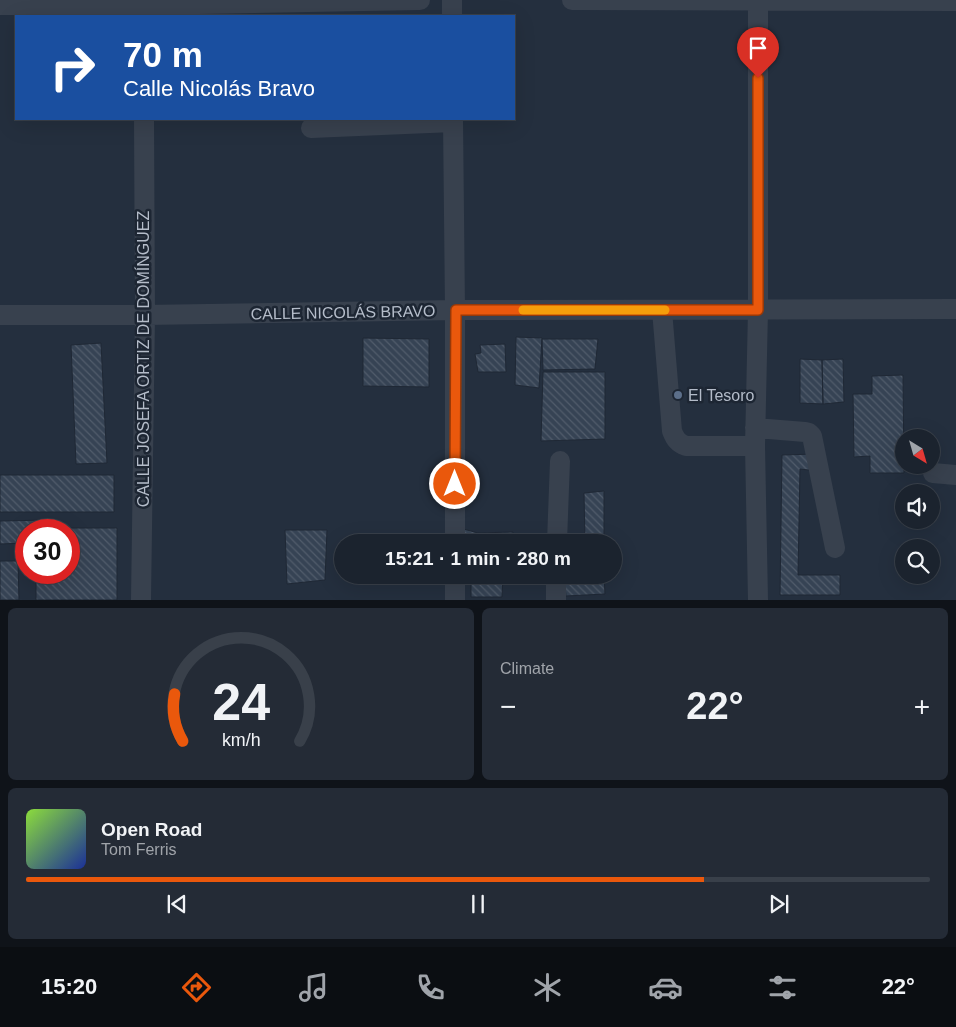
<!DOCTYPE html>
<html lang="en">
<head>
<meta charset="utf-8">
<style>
	:root { --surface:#1b232e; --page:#242b36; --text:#f1f3f6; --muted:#a0a4aa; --line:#39404a; --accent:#ea580c }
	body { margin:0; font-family:Arial,sans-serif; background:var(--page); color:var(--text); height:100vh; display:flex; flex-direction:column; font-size:19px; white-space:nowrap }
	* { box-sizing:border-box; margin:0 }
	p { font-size:16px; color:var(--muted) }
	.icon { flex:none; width:28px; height:28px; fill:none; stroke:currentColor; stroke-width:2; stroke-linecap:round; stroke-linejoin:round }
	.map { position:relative; height:600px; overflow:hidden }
	.panel { display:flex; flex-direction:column; gap:8px; padding:8px; background:#0f1319; flex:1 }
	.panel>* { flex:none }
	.guide { position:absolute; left:15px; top:15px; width:500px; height:105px; border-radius:0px; box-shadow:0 5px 20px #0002,0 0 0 1px var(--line); background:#1a4fa0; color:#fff; overflow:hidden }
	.needle { width:32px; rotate:143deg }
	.tools { position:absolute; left:895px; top:429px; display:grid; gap:10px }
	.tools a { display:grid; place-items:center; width:45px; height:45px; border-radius:50%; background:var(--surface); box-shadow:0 5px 20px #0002,0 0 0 1px var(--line); font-size:25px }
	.speed { position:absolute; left:15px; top:519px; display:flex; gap:10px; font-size:25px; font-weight:700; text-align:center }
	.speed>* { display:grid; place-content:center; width:65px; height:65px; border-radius:50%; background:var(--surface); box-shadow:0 5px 20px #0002,0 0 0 1px var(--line); line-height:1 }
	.speed .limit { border:8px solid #d22; background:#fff; color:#111 }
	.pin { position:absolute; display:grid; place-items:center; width:42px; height:42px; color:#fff; margin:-51px -21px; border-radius:50% 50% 50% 0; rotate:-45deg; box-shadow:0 0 5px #0007 }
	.pin .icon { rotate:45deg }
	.me { position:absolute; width:55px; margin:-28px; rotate:0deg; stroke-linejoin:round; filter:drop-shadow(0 0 4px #0008) }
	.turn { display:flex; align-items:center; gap:18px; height:105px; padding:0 25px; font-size:22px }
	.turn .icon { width:65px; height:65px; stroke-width:2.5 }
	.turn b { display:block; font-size:35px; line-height:42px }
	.big { font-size:38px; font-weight:700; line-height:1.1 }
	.panel .tile { flex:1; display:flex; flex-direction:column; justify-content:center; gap:8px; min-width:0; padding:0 18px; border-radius:8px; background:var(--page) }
	.panel .dial { align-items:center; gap:0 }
	.dial svg { height:130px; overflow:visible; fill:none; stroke:var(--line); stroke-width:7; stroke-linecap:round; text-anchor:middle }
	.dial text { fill:var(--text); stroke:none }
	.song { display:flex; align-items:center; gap:15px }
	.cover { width:60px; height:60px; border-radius:8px; background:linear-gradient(135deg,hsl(90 70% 55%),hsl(230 70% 35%)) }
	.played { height:5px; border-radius:2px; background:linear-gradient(90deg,var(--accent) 75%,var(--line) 75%) }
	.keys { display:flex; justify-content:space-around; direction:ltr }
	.heat { display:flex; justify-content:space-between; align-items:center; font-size:28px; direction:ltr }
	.panel .tiles { flex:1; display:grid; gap:8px; grid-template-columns:1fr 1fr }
	.tile:last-child { grid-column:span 2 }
	.trip { position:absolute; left:334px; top:534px; width:288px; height:50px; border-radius:25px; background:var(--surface); box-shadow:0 5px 20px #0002,0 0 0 1px var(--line); font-weight:700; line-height:50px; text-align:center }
	.tabs { display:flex; height:80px; justify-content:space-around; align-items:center; background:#0b0e12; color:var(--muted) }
	.tabs .icon { width:35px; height:35px }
	.tabs .selected { color:var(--accent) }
	.tabs b { font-size:22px; color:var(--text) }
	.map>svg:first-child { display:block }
	.building { fill:url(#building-back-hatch); stroke:#1f2835 }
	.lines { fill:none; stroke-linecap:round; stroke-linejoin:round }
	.minor { stroke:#38414e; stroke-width:20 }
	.route-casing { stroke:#983908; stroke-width:12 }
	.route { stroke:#ea580c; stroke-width:9 }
	.slow { stroke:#f59e0b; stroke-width:9 }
	.service-dot { fill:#5c6f8a; stroke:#1d2633; stroke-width:2 }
	.labels { text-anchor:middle; stroke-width:5; stroke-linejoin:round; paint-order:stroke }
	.street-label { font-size:16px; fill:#b4bcc9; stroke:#1d2633 }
	.poi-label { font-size:16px; fill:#b4bcc9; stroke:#1d2633; text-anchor:start }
</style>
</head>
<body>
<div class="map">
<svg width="956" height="600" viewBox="0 0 956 600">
	<defs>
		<pattern id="building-back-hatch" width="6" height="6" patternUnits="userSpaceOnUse" patternTransform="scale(1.25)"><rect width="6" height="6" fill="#364354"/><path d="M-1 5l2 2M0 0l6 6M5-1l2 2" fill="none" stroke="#515c6b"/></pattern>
	</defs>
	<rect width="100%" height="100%" fill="#242f3e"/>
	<path class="building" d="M516 337 542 338 539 388 515 385Z
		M363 338 429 339V387L363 386Z
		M542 339H598L595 369 543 370Z
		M101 343 107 463 76 464 71 345Z
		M505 344 506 372H478L475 354 481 353 480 345Z
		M800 359 822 360 823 404 800 403Z
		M843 359 844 402 823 404 822 360Z
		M543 372H605V439L541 441Z
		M903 375 904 473H870V456L854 457 853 394H872V376Z
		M815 454 817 471 800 469 798 575H840V595H780L782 455Z
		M0 475H114V512H0Z
		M604 491V542H585L584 493Z
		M50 520V530H26V543L0 544V521Z
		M58 528H117V600H36V580H49V572H69V530H58Z
		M460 528 478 533 513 532 512 542H462Z
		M285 530H327L325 580 287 584Z
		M0 561H18L19 600H0Z
		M471 575H503L502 597H471Z
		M571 575H604L605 594 566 596 564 578 571 577Z"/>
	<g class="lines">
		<path class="minor" d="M452 0V16
			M572 0 956 1
			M758 0V310L755 446 758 600
			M0 5H143L420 0
			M453 119 455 310V542
			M311 128 453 122
			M662 310 672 431C675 439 678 443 686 446H755
			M0 315H145L455 310 956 309
			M755 428 805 432 809 433 812 436 835 548
			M933 473 956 475
			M557 542 560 461
			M141 600 145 315 144 119
			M455 600V575
			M556 600V575"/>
	</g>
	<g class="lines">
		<defs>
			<path id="route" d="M455 484 456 310H758V78"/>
		</defs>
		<use href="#route" class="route-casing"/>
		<use href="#route" class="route"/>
		<path class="slow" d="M523 310H665"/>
	</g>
	<circle class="service-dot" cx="678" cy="395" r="5"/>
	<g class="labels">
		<g class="street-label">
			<text transform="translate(343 312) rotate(-1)" y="6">CALLE NICOLÁS BRAVO</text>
			<text transform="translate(143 359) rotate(-90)" y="6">CALLE JOSEFA ORTIZ DE DOMÍNGUEZ</text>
		</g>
		<g class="poi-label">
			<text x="688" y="401">El Tesoro</text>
		</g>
	</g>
</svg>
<div class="tools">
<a><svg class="needle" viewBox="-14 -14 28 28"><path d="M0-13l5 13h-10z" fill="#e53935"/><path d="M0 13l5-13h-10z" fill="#a0a4aa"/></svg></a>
<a><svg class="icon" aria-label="sound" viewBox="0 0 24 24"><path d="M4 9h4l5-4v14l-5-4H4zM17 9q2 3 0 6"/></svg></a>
<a><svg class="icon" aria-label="search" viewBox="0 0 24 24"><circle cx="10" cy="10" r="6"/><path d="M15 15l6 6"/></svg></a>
</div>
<div class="speed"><div class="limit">30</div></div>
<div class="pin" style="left:758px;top:78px;background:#d93025"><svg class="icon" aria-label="arrive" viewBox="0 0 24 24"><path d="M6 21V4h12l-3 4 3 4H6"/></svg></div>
<svg class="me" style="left:455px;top:484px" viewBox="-20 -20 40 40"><circle r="17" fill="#ea580c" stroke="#fff" stroke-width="3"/><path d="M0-11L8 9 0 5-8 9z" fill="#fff"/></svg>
<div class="trip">15:21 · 1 min · 280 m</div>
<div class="guide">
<div class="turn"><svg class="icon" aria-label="right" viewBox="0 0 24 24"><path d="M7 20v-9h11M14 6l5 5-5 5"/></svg><div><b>70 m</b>Calle Nicolás Bravo</div></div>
</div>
</div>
<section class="panel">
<div class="tiles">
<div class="tile dial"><svg viewBox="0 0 100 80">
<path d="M14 69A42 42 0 1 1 86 69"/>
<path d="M14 69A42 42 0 0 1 9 40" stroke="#ea580c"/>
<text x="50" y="56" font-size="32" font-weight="700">24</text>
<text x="50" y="72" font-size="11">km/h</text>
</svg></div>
<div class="tile"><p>Climate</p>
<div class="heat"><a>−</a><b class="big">22°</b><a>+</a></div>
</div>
<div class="tile">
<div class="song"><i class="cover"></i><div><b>Open Road</b><p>Tom Ferris</p></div></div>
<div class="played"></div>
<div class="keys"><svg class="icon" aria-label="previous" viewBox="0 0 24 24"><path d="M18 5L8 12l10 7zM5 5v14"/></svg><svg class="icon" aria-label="pause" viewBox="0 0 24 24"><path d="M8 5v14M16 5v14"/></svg><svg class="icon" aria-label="next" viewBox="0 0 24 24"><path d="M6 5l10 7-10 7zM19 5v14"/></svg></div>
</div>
</div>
</section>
<nav class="tabs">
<b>15:20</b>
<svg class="icon selected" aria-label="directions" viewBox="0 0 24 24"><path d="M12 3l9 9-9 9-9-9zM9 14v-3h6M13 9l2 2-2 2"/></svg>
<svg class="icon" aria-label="music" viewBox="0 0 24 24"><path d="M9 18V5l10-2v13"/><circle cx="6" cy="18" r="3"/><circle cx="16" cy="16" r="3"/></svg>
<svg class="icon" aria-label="phone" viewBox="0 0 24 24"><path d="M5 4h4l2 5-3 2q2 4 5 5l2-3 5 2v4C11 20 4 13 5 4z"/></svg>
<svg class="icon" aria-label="climate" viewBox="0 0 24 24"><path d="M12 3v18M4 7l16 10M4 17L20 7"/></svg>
<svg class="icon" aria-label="car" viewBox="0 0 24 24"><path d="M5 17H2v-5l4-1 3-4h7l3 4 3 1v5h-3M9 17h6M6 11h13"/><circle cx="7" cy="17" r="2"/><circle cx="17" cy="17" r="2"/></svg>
<svg class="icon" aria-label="filters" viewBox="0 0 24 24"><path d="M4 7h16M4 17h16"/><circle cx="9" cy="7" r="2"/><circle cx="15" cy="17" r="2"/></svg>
<b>22°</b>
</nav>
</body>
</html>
